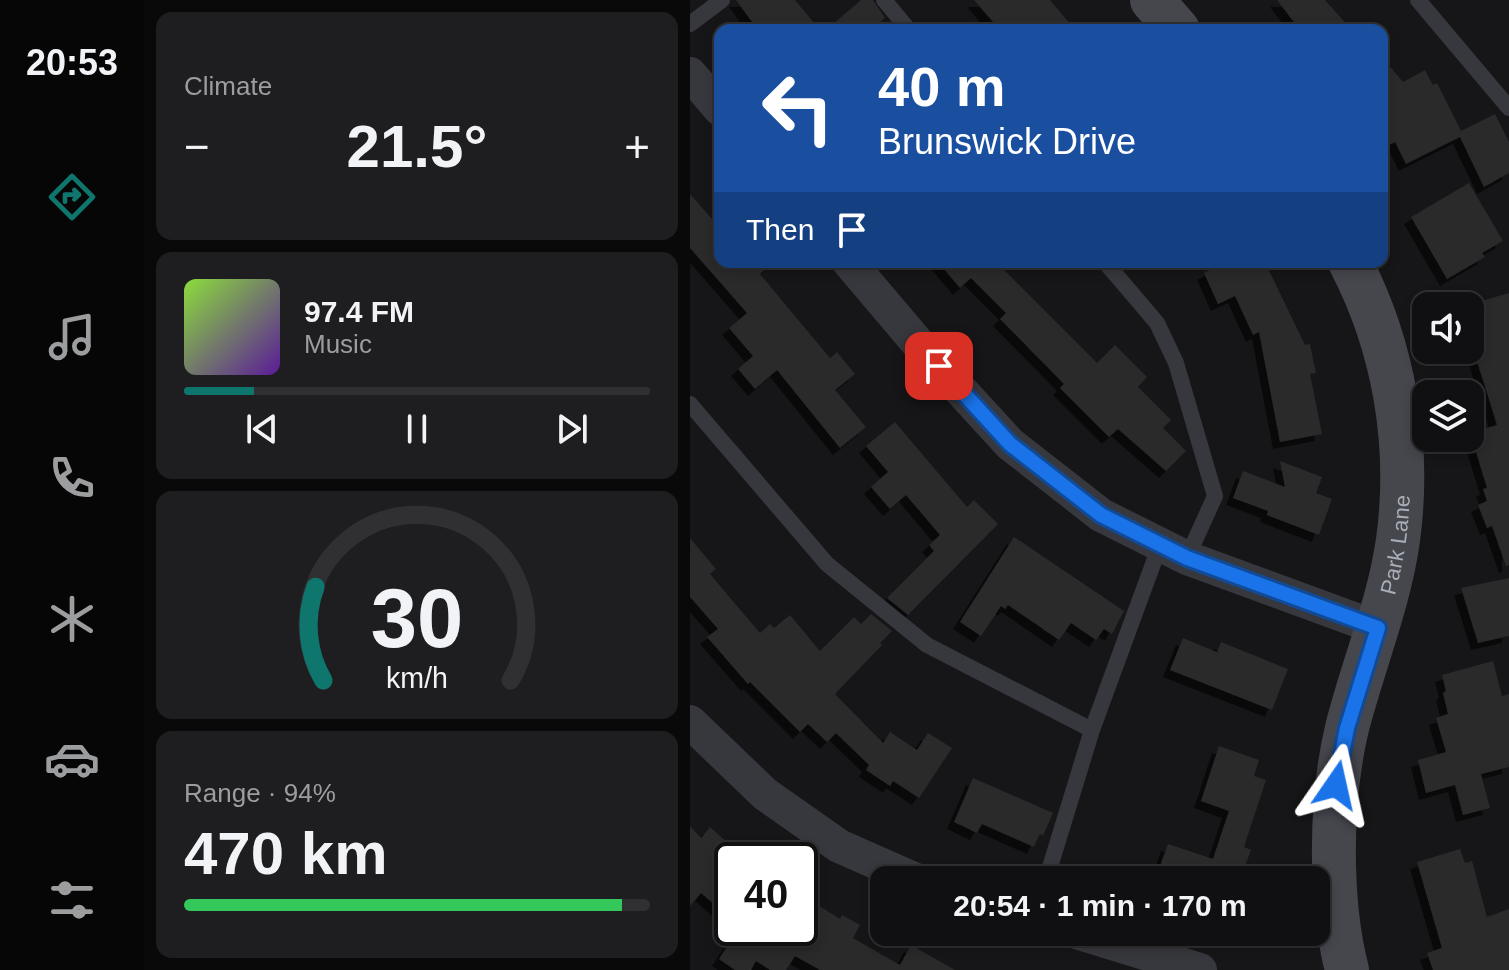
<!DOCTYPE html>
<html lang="en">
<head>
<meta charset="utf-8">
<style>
	:root { --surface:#101012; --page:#1e1e20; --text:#f1f3f6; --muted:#9c9d9f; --line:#303032; --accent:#0f766e }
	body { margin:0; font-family:Helvetica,sans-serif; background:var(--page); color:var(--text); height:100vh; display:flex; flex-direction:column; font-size:30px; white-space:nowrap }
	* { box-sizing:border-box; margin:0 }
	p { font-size:26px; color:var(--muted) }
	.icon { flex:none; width:44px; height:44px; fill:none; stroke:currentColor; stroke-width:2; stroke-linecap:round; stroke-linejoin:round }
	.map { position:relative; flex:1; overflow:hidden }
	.side { display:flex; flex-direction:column; gap:12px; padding:12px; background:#09090a; width:546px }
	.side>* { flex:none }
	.hud { position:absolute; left:24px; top:24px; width:674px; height:244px; border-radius:16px; box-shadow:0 4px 12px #0003,0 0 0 2px var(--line); background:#1a4fa0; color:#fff; overflow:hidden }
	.buttons { position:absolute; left:722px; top:292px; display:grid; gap:16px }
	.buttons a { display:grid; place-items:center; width:72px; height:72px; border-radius:16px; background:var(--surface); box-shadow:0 4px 12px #0003,0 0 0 2px var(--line); font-size:40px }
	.speed { position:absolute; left:24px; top:842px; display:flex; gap:16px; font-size:40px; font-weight:700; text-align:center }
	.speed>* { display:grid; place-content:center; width:104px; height:104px; border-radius:50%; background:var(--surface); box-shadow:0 4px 12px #0003,0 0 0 2px var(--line); line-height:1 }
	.speed .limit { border:4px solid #111; border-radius:12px; background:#fff; color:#111 }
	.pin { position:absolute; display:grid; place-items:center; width:68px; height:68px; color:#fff; margin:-34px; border-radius:16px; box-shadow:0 4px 12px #0006 }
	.me { position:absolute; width:88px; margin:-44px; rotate:11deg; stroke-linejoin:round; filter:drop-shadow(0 0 6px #0008) }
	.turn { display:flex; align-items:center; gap:28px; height:168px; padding:0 32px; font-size:36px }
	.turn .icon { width:104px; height:104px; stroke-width:2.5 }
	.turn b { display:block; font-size:56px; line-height:68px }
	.then { display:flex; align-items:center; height:76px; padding:0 32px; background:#0003; gap:16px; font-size:30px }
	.big { font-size:60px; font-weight:800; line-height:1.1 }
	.side .tile { flex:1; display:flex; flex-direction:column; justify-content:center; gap:12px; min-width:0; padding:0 28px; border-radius:16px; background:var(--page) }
	.side .dial { align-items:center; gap:0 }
	.dial svg { height:208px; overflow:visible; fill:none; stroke:var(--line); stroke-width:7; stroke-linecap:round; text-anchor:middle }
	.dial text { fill:var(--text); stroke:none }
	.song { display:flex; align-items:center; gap:24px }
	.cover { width:96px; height:96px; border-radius:12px; background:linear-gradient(135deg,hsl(90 70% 55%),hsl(270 70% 35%)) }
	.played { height:8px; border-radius:4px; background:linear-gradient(90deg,var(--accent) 15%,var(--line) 15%) }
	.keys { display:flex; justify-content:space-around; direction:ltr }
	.heat { display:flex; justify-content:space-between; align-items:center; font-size:44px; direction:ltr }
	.charge { height:12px; border-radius:6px; background:linear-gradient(90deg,#34c759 94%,var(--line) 0) }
	.trip { position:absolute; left:180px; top:866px; width:460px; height:80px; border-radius:16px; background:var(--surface); box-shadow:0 4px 12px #0003,0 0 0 2px var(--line); font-weight:800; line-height:80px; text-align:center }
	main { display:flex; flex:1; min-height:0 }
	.tab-bar { display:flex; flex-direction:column; width:144px; justify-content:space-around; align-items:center; background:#060607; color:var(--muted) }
	.tab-bar .icon { width:56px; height:56px }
	.tab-bar .selected { color:var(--accent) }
	.tab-bar b { font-size:36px; color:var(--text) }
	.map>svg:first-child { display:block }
	.building { fill:#29292c; filter:url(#shadow) }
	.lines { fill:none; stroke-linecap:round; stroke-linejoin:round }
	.lane { stroke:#37383d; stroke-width:16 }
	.street { stroke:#37383d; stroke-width:34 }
	.secondary { stroke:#45474d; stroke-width:44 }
	.route-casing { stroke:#114b97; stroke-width:20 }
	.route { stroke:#1a73e8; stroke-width:14 }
	.labels { text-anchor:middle; stroke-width:8; stroke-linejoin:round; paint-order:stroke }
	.street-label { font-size:22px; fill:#a8adb8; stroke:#111113 }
</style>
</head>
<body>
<main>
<nav class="tab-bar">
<b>20:53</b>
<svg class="icon selected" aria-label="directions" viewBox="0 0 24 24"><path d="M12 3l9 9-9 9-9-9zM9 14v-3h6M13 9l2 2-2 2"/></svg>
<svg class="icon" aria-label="music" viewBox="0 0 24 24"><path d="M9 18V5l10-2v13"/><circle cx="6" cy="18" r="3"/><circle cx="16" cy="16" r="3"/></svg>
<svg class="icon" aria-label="phone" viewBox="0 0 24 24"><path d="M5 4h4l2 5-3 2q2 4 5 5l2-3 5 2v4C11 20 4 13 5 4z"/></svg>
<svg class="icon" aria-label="climate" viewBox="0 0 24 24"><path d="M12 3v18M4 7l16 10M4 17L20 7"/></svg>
<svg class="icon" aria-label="car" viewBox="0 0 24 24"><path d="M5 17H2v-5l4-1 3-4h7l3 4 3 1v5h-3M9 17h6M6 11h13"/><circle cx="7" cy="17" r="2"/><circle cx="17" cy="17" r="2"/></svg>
<svg class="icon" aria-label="filters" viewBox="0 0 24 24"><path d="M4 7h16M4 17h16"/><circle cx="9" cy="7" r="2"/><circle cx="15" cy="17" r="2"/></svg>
</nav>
<section class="side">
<div class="tile"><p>Climate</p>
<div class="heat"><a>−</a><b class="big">21.5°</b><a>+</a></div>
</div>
<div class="tile">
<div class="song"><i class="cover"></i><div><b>97.4 FM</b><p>Music</p></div></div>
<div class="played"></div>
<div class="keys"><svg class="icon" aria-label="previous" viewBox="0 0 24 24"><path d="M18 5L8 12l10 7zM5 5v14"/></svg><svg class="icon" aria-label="pause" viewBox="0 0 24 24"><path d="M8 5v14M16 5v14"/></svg><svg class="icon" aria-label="next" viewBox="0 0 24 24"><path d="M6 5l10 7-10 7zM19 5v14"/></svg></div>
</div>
<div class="tile dial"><svg viewBox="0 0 100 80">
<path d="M14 69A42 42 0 1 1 86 69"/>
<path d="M14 69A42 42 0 0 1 11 33" stroke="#0f766e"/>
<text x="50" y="56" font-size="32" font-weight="700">30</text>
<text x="50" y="72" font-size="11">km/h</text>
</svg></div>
<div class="tile"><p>Range · 94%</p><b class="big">470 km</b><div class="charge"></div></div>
</section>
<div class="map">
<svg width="819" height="970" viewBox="0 0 819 970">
	<defs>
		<filter id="shadow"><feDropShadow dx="-7" dy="7" stdDeviation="0" flood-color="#0009"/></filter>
	</defs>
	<rect width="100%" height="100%" fill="#161618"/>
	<path class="building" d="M46 0H105L130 30H68Z
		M171 0H183L195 18 180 30H136Z
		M284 0H360L385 30H310Z
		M587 0H635L662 30H610Z
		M692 57 713 82 735 70 743 85 747 83 771 131 805 114 819 142V173L794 187 770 137 716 164 705 142 692 149Z
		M779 183 813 241 792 253 795 257 757 279 721 217Z
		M0 194 30 228V262H84L70 274 140 358 147 352 165 374 145 390 176 427 150 448 87 370 65 389 48 369 63 356 39 328 57 313 0 248Z
		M248 262H306L407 363 425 345 457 377 448 387 481 420 473 428 496 451 476 471 428 429 419 437 370 388 374 384 310 319 316 313 281 278 270 288Z
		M535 262H575L615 345 620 344 626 373 620 374 632 434 590 442 569 332 563 335 545 296 528 304 514 273Z
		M819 293V565L816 566 802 526 797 528 788 505 797 501 793 489 797 488 783 442 786 441 783 432 807 425 780 339 778 305Z
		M205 422 277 507 284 500 308 524 218 615 197 598 244 551 239 545 250 535 216 495 200 509 181 487 198 472 176 446Z
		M590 461 632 477 626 493 642 499 629 535 577 515 578 511 543 498 553 471 595 487Z
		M324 537 434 611 422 634 414 629 406 640 381 623 369 640 318 605 315 609 311 606 291 636 270 622Z
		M0 538 26 569 20 574 70 633 80 624 84 628 100 615 130 651 164 617 171 624 181 614 202 631 190 643 192 645 145 694 193 743 200 732 227 750 238 733 262 748 229 798 203 781 200 786 176 770 179 765 146 733 137 742 118 724 110 732 60 682 58 684 17 637 28 629 0 597Z
		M819 578V636L788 643 771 588Z
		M493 638 527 652 531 642 598 669 582 710 480 670Z
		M803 661 812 696 819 694V767L791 774 800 808 773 815 765 785 736 793 728 760 756 752 746 718 758 714 753 693 756 691 752 675Z
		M529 746 569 760 564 776 576 780 554 847 561 850 554 869 574 876V880H490L492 873 470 866 478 844 523 859 539 811 511 801Z
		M283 778 363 813 353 836 350 834 344 847 292 824 287 833 264 822Z
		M0 826 11 838 20 827 38 843 24 858 42 872V920L11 893 0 906Z
		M770 849 775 863 782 861 797 917 819 909V970H743L737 953 752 948 727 862Z
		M110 894 150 919 152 915 170 925 163 938 210 965 221 945 265 970H130L105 956 96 970H80L66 961 61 970H45L29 959 49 928H110Z"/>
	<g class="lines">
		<path class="lane" d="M194 0 219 30
			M728 0 819 108
			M0 24 32 0
			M415 262 467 323 486 363 525 496 497 558
			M0 404 137 564 237 645 402 730 470 545
			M356 880 402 730"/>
		<path class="street" d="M0 74 30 109
			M159 262 231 347 320 444 411 515 497 558 688 628
			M0 722 75 794 149 846 226 880
			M386 932 510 970"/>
		<g class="secondary">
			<path d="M462 0 488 30"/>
			<path id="s1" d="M657 970C639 900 640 799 657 728 673 665 699 604 708 540 721 445 704 346 660 262"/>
		</g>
	</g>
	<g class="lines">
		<defs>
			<path id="route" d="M249 366 320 444 411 515 497 558 688 628 657 728 646 785"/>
		</defs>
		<use href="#route" class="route-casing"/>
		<use href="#route" class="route"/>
	</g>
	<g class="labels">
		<g class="street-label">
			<text dy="8" stroke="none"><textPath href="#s1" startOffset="434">Park Lane</textPath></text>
		</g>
	</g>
</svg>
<div class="buttons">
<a><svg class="icon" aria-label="sound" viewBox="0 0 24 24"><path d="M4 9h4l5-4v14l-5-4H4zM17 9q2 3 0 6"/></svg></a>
<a><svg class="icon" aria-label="layers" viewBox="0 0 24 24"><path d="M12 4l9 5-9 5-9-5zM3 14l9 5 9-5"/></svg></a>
</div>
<div class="speed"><div class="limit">40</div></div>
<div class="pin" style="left:249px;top:366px;background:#d93025"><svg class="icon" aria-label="arrive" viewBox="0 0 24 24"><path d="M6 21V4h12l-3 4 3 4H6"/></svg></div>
<svg class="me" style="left:646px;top:785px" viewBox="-20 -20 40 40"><path d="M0-17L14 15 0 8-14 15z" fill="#1a73e8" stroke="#fff" stroke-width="4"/></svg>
<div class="trip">20:54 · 1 min · 170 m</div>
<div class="hud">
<div class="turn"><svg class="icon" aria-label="left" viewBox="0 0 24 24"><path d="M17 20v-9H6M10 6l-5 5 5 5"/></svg><div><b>40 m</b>Brunswick Drive</div></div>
<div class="then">Then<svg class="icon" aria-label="arrive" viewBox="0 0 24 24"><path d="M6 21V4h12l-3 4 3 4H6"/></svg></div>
</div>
</div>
</main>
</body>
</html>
